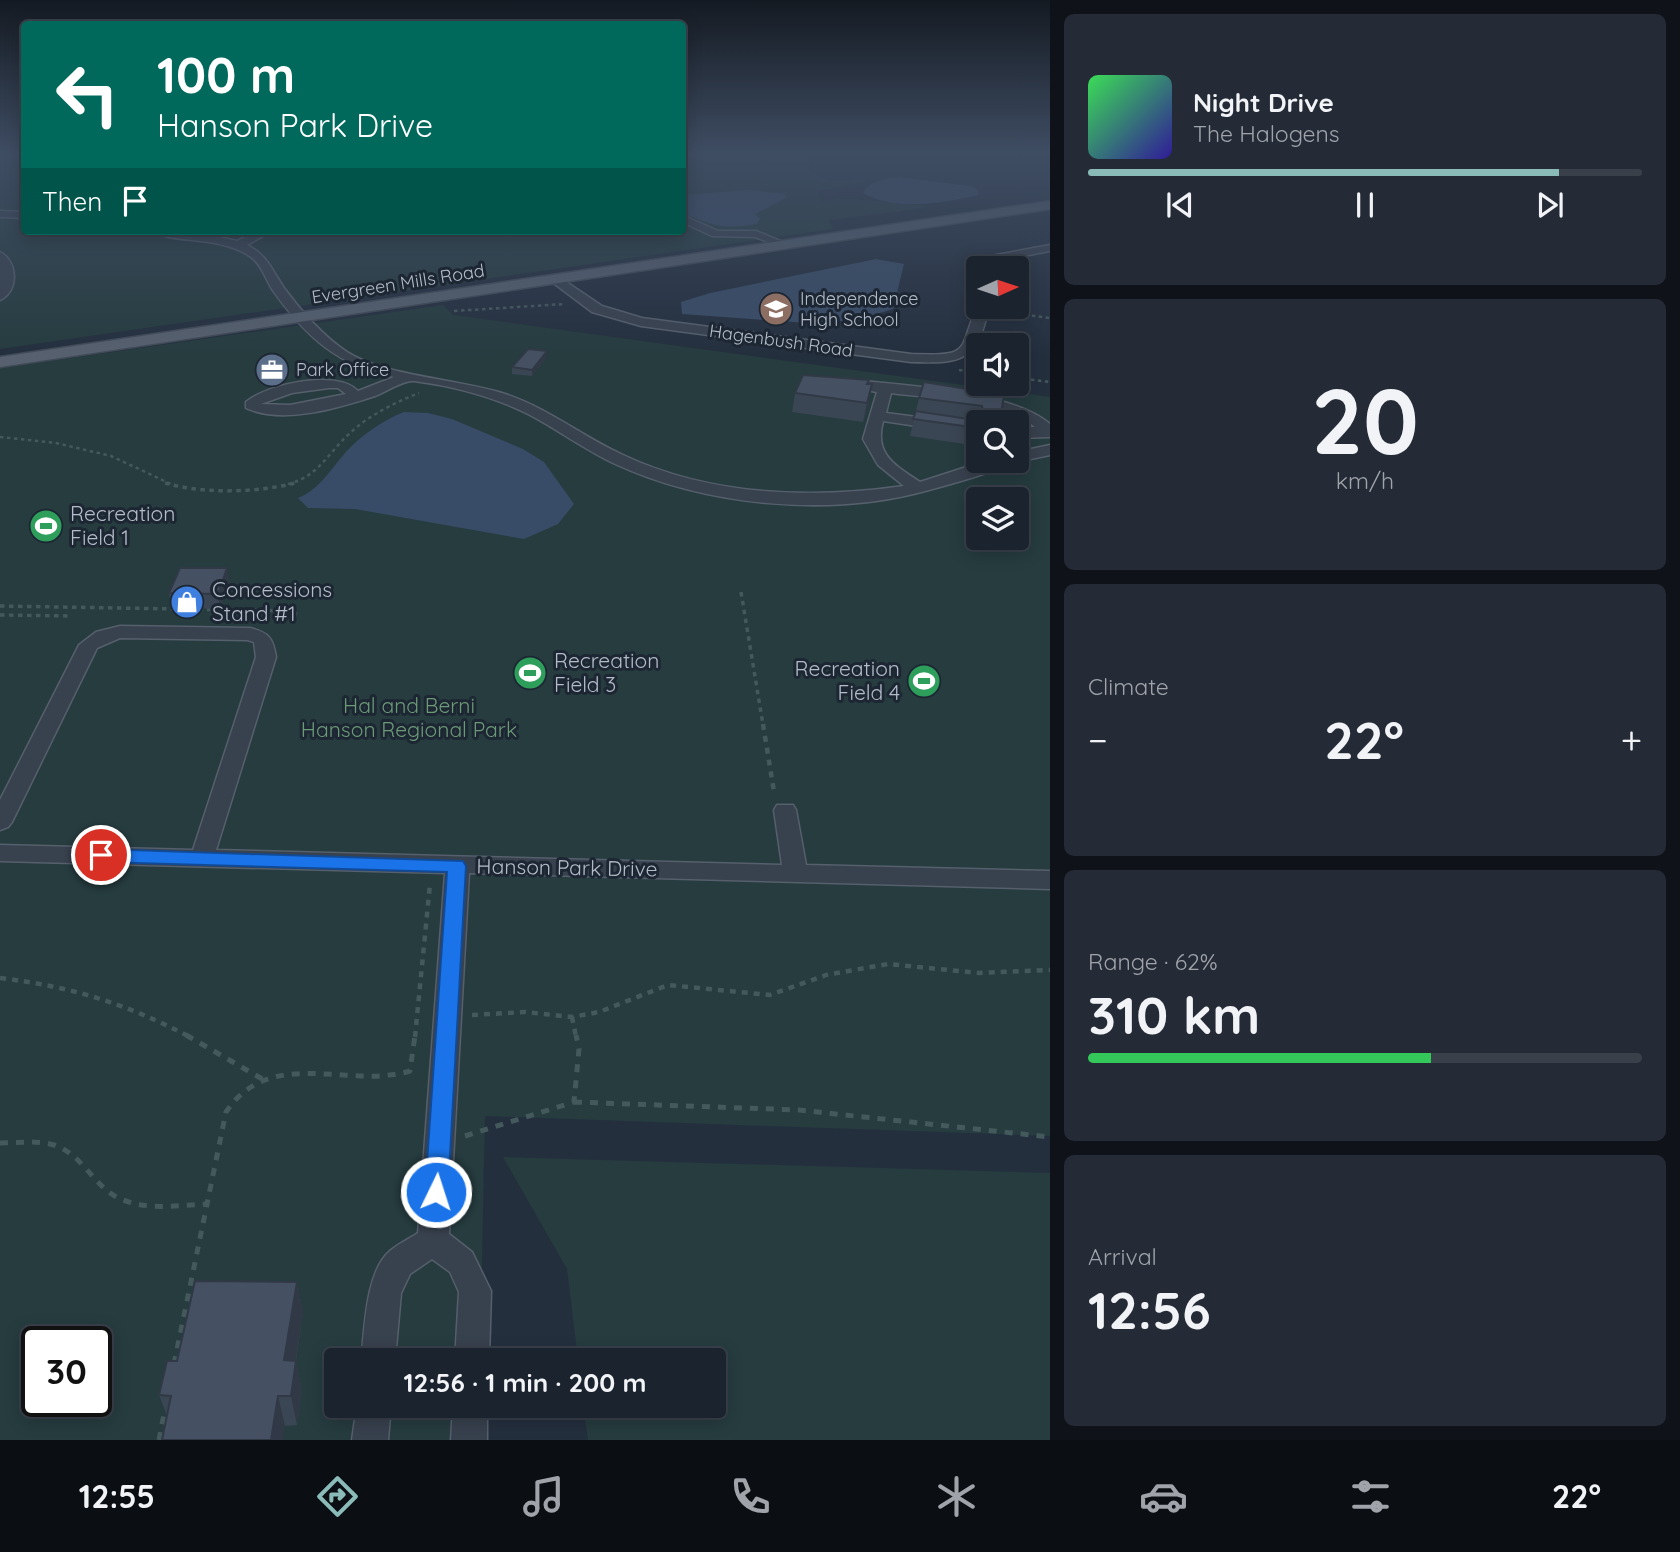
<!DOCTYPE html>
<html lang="en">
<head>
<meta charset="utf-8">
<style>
	:root { --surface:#1b232e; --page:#242b36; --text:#f1f3f6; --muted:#a0a4aa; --line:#39404a; --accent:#8bbbb9 }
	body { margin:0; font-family:Quicksand,sans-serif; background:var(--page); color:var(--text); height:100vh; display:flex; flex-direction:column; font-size:26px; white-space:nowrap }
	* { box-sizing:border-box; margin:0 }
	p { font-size:23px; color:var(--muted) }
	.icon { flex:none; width:38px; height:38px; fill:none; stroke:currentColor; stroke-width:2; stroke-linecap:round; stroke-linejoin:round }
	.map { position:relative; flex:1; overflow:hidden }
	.details { display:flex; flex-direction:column; gap:14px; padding:14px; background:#0f1319; width:630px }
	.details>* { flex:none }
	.guide { position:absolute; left:21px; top:21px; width:665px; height:214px; border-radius:7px; box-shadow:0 4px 18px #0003,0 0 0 2px var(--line); background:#00695c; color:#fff; overflow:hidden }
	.needle { width:46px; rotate:87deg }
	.controls { position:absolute; left:966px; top:256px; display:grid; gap:14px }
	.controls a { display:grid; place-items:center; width:63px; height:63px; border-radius:7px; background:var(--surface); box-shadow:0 4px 18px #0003,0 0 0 2px var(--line); font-size:35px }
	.speed { position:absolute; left:21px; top:1326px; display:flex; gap:14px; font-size:35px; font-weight:700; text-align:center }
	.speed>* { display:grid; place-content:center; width:91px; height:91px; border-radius:50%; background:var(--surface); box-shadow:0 4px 18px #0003,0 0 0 2px var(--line); line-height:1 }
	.speed .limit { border:4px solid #111; border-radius:10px; background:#fff; color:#111 }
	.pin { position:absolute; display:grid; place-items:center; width:60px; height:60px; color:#fff; margin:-30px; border:4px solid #fff; border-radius:50%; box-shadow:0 2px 7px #0007 }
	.me { position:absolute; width:77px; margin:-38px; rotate:4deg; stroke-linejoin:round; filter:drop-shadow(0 0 5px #0008) }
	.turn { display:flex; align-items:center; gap:24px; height:147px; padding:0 21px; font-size:32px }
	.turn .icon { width:91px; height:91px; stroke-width:2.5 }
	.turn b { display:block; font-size:49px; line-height:60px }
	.then { display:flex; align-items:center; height:66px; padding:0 21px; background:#0003; gap:14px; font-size:26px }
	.big { font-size:52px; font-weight:700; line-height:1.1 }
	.details .card { flex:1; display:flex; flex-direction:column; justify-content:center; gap:10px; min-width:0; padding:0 24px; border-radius:10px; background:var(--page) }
	.details .dial { align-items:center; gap:0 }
	.dial b { font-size:91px; line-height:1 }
	.song { display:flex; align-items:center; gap:21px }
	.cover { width:84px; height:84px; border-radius:10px; background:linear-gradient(135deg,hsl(130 70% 55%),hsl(250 70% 35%)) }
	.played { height:7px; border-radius:4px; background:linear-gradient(90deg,var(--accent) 85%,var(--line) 85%) }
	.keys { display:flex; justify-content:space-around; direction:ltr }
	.heat { display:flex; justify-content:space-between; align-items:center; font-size:38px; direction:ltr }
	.charge { height:10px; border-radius:5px; background:linear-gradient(90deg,#34c759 62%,var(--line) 0) }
	.trip { position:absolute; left:324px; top:1348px; width:402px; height:70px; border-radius:7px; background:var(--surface); box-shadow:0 4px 18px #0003,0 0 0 2px var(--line); font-weight:700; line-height:70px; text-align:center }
	.dock { display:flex; height:112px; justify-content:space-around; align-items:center; background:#0b0e12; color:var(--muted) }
	.dock .icon { width:49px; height:49px }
	.dock .current { color:var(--accent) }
	.dock b { font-size:32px; color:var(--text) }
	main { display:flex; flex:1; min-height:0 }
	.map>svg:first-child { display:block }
	.green { fill:#263c3f; fill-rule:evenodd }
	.water { fill:#394c67 }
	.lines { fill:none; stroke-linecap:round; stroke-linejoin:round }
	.minor-casing { stroke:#565f6c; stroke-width:3 }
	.major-casing { stroke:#414a57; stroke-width:3 }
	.path-far4 { stroke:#44595c; stroke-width:2; stroke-dasharray:2.5 2.5; stroke-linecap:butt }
	.path-far3 { stroke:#44595c; stroke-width:2.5; stroke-dasharray:3.5 3.5; stroke-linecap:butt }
	.path-far2 { stroke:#44595c; stroke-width:3.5; stroke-dasharray:4.5 4.5; stroke-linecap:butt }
	.path-far1 { stroke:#44595c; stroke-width:4.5; stroke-dasharray:6 6; stroke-linecap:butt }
	.path { stroke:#44595c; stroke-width:5; stroke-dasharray:8 8; stroke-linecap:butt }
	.minor { fill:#38414e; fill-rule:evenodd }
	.major { fill:#56606e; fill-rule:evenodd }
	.wall { fill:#3b4654 }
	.shaded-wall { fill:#303945 }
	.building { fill:#455162; stroke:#303945; stroke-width:2 }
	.route { fill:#1a73e8; stroke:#114b97; stroke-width:2 }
	.labels { text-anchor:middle; stroke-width:6; stroke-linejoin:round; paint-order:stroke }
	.far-street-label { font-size:18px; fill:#b4bcc9; stroke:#1d2633 }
	.far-poi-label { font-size:18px; fill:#b4bcc9; stroke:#1d2633; text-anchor:start }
	.poi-label { font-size:21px; fill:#b4bcc9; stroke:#1d2633; text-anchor:start }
	.park-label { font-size:21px; fill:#6b9a76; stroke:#1d2633 }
	.street-label { font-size:21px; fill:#b4bcc9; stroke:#1d2633 }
</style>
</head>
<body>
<main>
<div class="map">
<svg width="1050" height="1440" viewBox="0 0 1050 1440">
	<rect width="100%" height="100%" fill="#242f3e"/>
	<path class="green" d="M0 154H24V231H682L683 154H807L811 173 831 181 865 179V182L818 191 821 201C856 195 888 205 923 205L925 208 829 220 833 229 0 349Z
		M443 305 453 315 1050 397V1136L485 1116 480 1360H336V1405H479V1440H0V368ZM978 422H1017V460H978ZM978 499H1017V537H978ZM37 1342H96V1402H37Z
		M503 1157 1050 1173V1440H588L583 1405H714V1360H578L567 1269Z"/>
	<path class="water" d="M900 177 970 186 978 190V195C943 203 895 212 863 193 871 180 885 178 900 177Z
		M748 190 785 194 786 198 755 214 760 219 757 224C724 230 713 226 683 213V195Z
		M876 259 904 264 893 309 857 320 807 323 682 314 681 302 710 293Z
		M404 412 428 413 452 419 523 449 544 462 574 504 558 524 524 539 355 509 308 508 298 498C320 489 330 470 345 453 360 436 383 420 404 412Z"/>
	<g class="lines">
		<defs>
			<path id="minor" d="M0 211 24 212V218L0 217Z
				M682 215 718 231H756L790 245 784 248 755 237 712 236 682 222Z
				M153 231 196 232 237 241 257 231H272L247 245C267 255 272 270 284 288 300 310 324 337 347 352 384 376 459 379 505 394 548 408 583 437 623 455 710 496 811 499 904 486L878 465 863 439 877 392 840 386 838 383 845 379C902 386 1008 389 1050 424V437L1017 438V428L1035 427C1001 398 934 399 891 393L886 413 978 425V435L883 421C874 455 895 465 920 482L988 460H1017V452L1050 445V455L1017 462 1013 461C1001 471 947 485 929 490 830 518 705 506 613 463 584 449 558 430 530 415 495 397 453 386 414 381 403 380 386 392 375 396 338 408 283 425 246 408V402C267 384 338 369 358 391L394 377C339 366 307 338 274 292 266 281 263 266 251 257 220 235 171 244 153 231ZM329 388H338L346 394 290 405 261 404 292 393Z
				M1050 245V251L1003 260 997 268H985L990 257 996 255Z
				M0 252C18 261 19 292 0 300Z
				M556 275 602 306 642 318 911 354C974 356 957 352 978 304V306H989C978 360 964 364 911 362L641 326 592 312 552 282 550 279Z
				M120 626 250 628C269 633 273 638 276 657L216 850 782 865 774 810 777 805H793L796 810 806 865 1050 871V889L469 873 449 1234 472 1252 491 1291 489 1360H455L459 1292 450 1272 432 1259 410 1274 401 1293 395 1360H361C365 1330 365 1272 390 1251 398 1244 409 1239 418 1233L445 873 0 861V845L193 850 256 657 254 642 247 640 120 638 97 648 12 822 8 827 0 830V800L79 645 96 632Z
				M357 1405H391L388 1440H352Z
				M453 1405H487V1440H451Z"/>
			<path id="major" d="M1050 201V209L0 367V357Z"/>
		</defs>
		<use href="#minor" class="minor-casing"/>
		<use href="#major" class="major-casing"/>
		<path class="path-far4" d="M5 155 24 158"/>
		<path class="path-far3" d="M454 311 565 304
			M1004 312 1050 318
			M959 370 978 373
			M1017 378 1050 382
			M0 437 56 443 111 456 171 484
			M288 484C318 477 328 453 349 434 369 415 394 403 419 393"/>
		<path class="path-far2" d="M165 483C204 494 256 493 295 483
			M741 592 763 725
			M0 606 296 611 294 621
			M0 615 72 616"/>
		<path class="path-far1" d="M763 724 774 792
			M0 978C73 987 124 1003 190 1037
			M472 1015 525 1012 572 1017 599 1012 668 985 770 995 826 975 888 964 979 973 1050 970
			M572 1017 576 1037
			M415 1037 430 884"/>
		<path class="path" d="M186 1035 264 1080
			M574 1102 799 1110 1050 1137
			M465 1136 574 1102 579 1049 576 1035
			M0 1143C18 1143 37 1140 54 1145 83 1154 94 1188 121 1199 148 1211 179 1205 207 1204
			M174 1364 226 1112C271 1045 348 1090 410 1071L415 1035
			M159 1440 165 1409"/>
		<use href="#minor" class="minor"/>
		<use href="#major" class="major"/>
	</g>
	<path class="wall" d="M547 357 532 376 512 374V367Z
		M868 384H872L869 403 863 422 792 412 795 393Z
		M1004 395 1000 422H978V446L910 436 919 398Z
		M230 583 220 609 172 608 169 593Z
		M297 1282 303 1313 296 1361 302 1391 297 1425 285 1426 167 1416 159 1395Z"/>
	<path class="shaded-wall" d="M547 351V357L532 376V370Z
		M872 384 869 403 863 422 867 403Z
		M227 568 230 583 220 609 218 594Z
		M297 1282 303 1313 291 1390 284 1360Z
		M296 1361 302 1391 297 1425 291 1396Z
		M278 1396 285 1426 283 1440H271Z"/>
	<path class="building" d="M528 349 547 351 532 370 512 367Z
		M803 375 869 380 867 384H872L867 403 795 393Z
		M924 382 1004 395 1000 422H978V428L913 419 916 411 981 421 984 418 982 406 919 398Z
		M180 568H227L218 594 169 593Z
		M195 1281 297 1282 284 1360 296 1361 291 1396H278L271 1440H162L171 1396 159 1395 167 1361H177Z"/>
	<linearGradient id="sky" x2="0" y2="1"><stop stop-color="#141a22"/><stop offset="0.43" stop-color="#3f4d63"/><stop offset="1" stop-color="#3f4d63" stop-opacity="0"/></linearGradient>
	<rect width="1050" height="356" fill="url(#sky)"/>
	<path class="route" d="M101 849 463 861 466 866 448 1192 445 1199 436 1202 428 1199 425 1192 447 872 101 862 92 855Z"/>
	<defs>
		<symbol id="school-disc" viewBox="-11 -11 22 22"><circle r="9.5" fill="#8d6e63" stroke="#1d2633"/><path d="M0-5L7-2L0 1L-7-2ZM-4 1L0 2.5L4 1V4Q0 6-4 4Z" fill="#fff"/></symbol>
		<symbol id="office-disc" viewBox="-11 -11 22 22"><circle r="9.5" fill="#5c6f8a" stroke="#1d2633"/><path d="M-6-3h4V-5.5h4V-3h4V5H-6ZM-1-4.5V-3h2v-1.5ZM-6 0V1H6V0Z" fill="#fff"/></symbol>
		<symbol id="stadium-disc" viewBox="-11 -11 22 22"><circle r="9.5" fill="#2e9e5b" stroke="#1d2633"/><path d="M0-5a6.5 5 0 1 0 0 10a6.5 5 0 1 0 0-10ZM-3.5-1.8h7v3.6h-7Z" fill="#fff"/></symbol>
		<symbol id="shop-disc" viewBox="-11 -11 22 22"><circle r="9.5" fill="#3f7fe0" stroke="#1d2633"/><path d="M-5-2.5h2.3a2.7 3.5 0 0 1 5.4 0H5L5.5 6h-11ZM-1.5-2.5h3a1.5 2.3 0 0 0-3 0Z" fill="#fff"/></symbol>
	</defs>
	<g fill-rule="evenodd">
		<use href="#school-disc" x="757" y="290" width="38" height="38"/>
		<use href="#office-disc" x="253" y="351" width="38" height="38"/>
		<use href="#stadium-disc" x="27" y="507" width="38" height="38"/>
		<use href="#shop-disc" x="168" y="583" width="38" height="38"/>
		<use href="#stadium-disc" x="511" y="654" width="38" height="38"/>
		<use href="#stadium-disc" x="905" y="662" width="38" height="38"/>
	</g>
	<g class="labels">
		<g class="far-street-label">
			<text transform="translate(398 284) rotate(-9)" y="6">Evergreen Mills Road</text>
			<text transform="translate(781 341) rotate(8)" y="6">Hagenbush Road</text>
		</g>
		<g class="far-poi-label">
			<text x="800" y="305">Independence<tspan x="800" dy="21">High School</tspan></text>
			<text x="296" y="376">Park Office</text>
		</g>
		<g class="poi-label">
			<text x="70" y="521">Recreation<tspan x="70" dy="24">Field 1</tspan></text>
			<text x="212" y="597">Concessions<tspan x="212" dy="24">Stand #1</tspan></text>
			<text x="554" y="668">Recreation<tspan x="554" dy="24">Field 3</tspan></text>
			<text x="900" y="676" text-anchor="end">Recreation<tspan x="900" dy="24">Field 4</tspan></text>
		</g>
		<g class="park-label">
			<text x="409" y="713">Hal and Berni<tspan x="409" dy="24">Hanson Regional Park</tspan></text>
		</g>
		<g class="street-label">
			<text transform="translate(567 868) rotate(1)" y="7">Hanson Park Drive</text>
		</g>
	</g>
</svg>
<div class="controls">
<a><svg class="needle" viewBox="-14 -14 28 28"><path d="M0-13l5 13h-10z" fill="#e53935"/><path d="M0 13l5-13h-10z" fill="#a0a4aa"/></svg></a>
<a><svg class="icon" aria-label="sound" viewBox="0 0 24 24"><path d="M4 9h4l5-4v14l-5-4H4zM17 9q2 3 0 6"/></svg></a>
<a><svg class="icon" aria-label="search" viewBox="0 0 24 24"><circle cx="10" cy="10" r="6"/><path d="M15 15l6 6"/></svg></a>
<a><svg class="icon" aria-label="layers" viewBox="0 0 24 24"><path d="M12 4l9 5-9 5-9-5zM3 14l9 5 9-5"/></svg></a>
</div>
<div class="speed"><div class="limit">30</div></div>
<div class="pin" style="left:101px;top:855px;background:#d93025"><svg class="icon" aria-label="arrive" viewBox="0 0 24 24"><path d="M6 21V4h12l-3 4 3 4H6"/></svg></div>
<svg class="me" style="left:436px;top:1192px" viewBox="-20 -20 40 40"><circle r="17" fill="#1a73e8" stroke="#fff" stroke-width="3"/><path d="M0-11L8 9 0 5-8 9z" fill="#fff"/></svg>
<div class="trip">12:56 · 1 min · 200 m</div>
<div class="guide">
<div class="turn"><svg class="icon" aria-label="left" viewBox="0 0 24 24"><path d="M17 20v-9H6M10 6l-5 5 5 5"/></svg><div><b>100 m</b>Hanson Park Drive</div></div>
<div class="then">Then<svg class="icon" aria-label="arrive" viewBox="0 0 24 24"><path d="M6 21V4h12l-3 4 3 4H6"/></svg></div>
</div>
</div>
<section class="details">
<div class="card">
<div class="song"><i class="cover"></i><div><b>Night Drive</b><p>The Halogens</p></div></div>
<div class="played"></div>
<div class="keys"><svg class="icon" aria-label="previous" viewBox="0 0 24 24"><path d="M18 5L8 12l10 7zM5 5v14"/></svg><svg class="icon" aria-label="pause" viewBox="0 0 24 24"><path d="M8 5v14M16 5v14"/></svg><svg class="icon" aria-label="next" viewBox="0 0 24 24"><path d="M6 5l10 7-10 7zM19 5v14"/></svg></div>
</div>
<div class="card dial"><b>20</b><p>km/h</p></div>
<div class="card"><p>Climate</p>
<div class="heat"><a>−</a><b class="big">22°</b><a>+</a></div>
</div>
<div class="card"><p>Range · 62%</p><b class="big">310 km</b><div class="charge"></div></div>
<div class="card"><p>Arrival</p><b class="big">12:56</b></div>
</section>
</main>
<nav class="dock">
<b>12:55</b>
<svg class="icon current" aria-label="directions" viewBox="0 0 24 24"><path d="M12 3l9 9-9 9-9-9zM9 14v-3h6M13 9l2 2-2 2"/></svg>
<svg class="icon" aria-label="music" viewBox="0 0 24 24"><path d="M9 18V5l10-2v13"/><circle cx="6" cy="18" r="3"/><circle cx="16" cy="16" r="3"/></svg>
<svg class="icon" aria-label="phone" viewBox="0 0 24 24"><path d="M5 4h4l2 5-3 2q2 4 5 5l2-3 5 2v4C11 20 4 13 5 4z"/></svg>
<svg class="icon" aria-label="climate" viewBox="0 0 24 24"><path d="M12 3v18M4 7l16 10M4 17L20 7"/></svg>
<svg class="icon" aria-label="car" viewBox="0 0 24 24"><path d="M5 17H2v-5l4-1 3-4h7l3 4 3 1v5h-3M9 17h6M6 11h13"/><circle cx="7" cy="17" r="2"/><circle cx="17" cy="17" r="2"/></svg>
<svg class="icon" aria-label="filters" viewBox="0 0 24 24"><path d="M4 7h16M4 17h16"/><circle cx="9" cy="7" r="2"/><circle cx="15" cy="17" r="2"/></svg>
<b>22°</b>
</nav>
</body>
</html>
